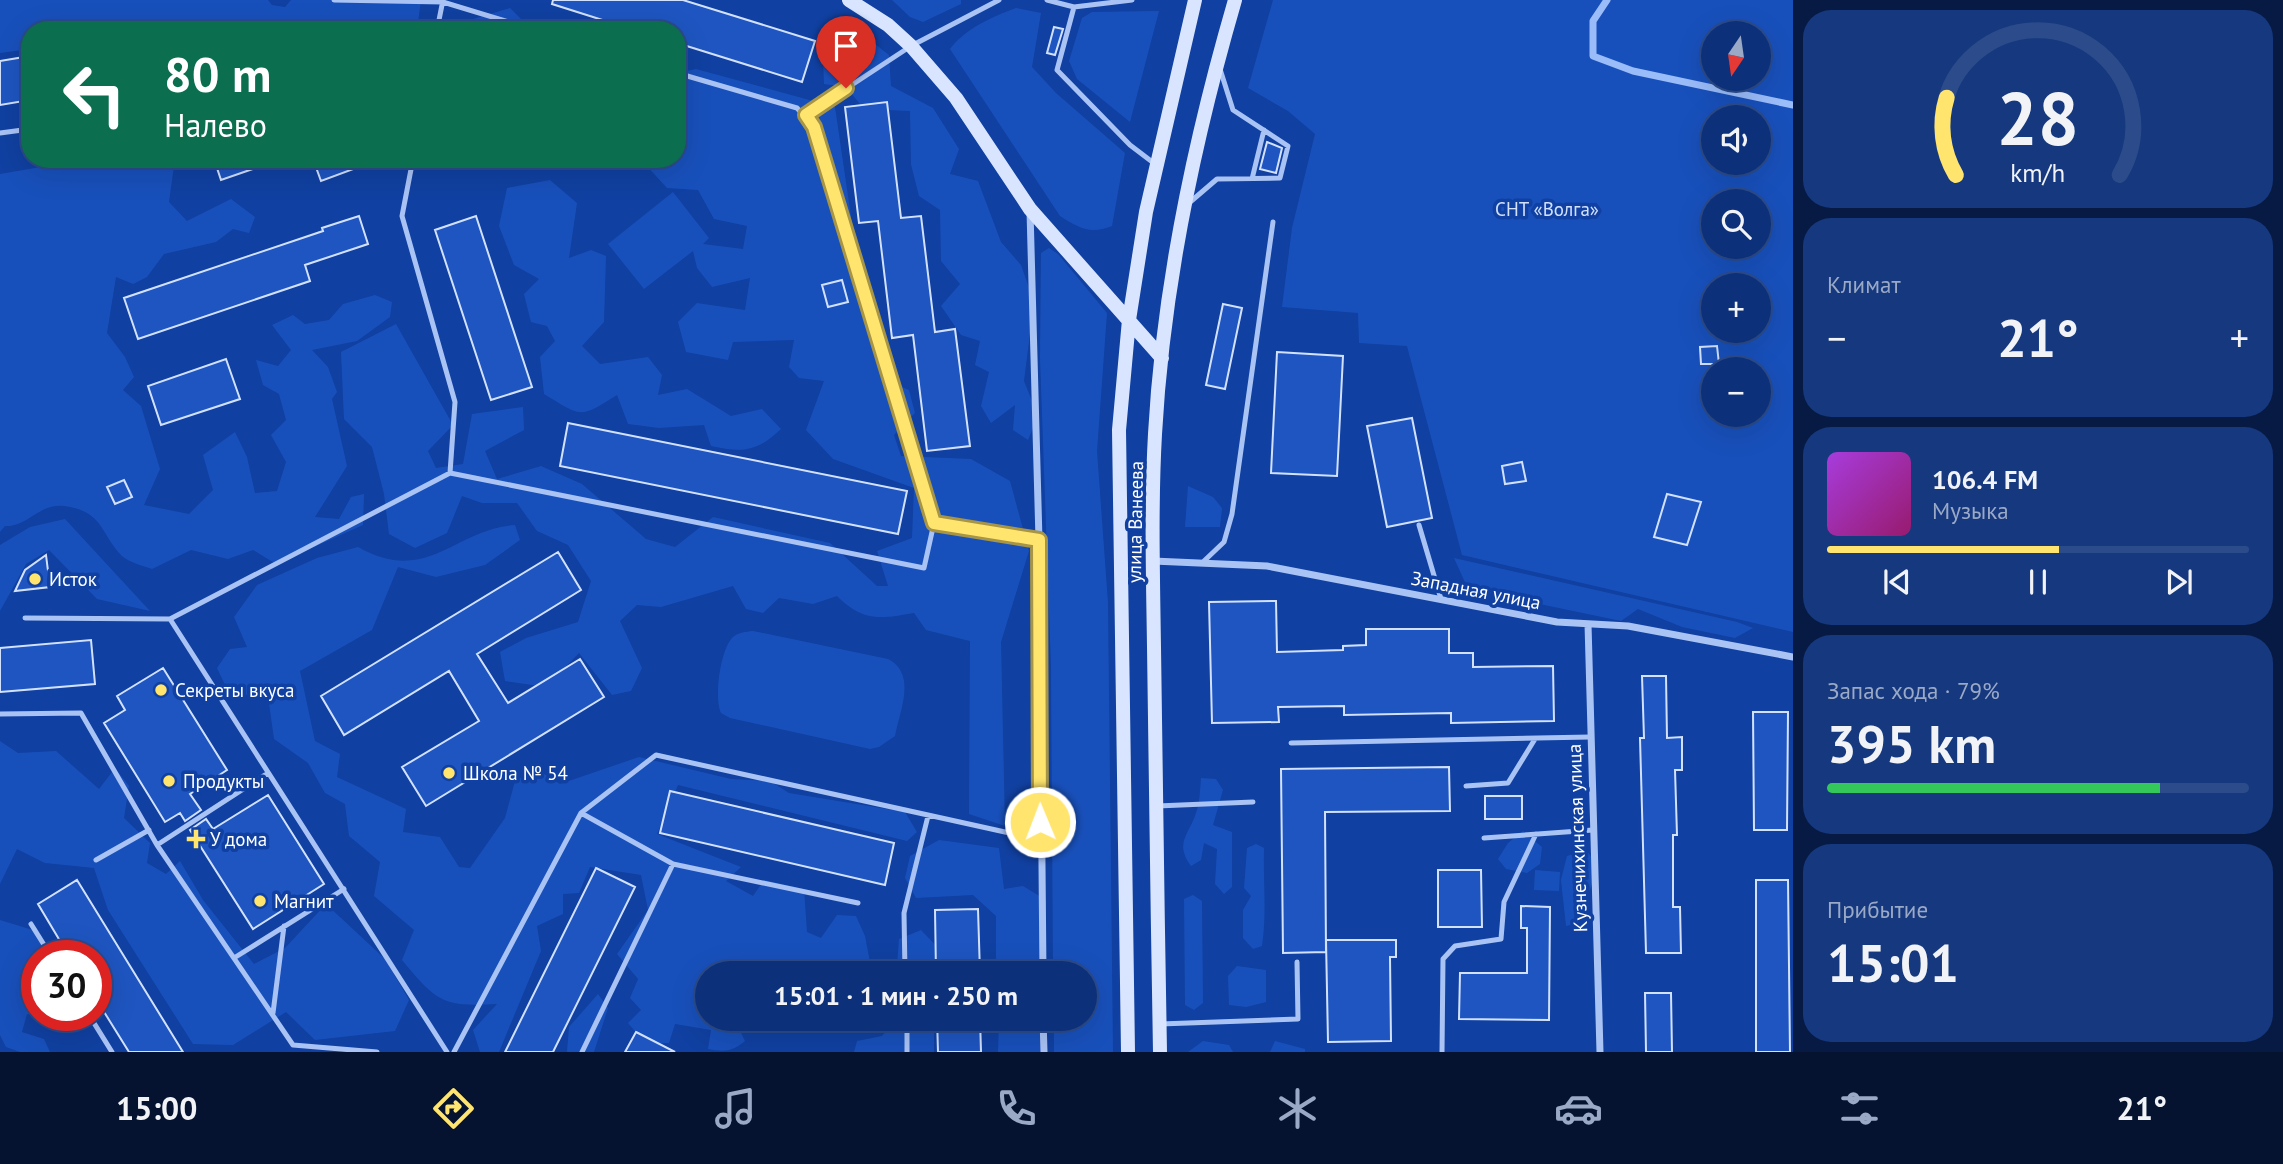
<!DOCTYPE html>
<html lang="ru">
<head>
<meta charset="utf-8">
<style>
	:root { --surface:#0c3079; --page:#15387e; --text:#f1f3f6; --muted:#9aa9c6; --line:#2c4b8a; --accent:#ffe46d }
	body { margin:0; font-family:"PT Sans",sans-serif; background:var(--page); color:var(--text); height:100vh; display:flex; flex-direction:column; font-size:26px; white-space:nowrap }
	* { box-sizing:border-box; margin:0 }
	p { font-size:23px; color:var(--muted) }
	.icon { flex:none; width:38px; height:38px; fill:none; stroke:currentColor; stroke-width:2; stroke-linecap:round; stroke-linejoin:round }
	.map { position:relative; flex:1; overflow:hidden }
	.drawer { display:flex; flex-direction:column; gap:10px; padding:10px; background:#071a43; width:490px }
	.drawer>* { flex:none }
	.top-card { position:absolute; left:21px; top:21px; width:665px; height:147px; border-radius:28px; box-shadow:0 7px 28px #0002,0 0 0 2px var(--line); background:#0b6e4f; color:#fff; overflow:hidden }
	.needle { width:46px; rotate:193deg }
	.fabs { position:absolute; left:1701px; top:21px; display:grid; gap:14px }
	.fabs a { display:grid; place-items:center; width:70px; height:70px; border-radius:50%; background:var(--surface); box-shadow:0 7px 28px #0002,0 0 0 2px var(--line); font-size:35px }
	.speed { position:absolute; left:21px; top:940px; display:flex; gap:14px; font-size:35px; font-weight:700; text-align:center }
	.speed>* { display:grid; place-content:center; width:91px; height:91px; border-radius:50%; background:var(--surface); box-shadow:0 7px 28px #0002,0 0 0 2px var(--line); line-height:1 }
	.speed .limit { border:10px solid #d22; background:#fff; color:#111 }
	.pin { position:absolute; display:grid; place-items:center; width:60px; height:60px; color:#fff; margin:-72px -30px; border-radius:50% 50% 50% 0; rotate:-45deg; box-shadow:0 0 7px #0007 }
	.pin .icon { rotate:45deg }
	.me { position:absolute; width:77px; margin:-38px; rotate:359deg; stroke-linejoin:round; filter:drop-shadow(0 0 5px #0008) }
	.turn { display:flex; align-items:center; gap:24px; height:147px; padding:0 28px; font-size:32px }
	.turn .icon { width:91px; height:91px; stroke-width:2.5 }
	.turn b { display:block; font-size:49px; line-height:60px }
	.big { font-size:52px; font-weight:600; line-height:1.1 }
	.drawer .tile { flex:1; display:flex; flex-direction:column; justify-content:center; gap:10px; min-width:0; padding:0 24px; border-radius:28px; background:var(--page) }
	.drawer .dial { align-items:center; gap:0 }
	.dial svg { height:182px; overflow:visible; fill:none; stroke:var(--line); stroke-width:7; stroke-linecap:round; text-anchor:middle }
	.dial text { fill:var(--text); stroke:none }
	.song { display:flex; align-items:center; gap:21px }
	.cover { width:84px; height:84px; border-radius:10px; background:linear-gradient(135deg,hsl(280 70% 55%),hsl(320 70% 35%)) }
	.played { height:7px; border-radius:4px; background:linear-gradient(90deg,var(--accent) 55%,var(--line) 55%) }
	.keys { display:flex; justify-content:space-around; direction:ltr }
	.heat { display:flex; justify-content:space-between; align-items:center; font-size:38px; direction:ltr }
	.charge { height:10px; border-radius:5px; background:linear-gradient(90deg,#34c759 79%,var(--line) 0) }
	.trip { position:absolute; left:695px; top:961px; width:402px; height:70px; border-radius:35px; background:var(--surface); box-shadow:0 7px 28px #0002,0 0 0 2px var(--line); font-weight:600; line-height:70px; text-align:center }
	.menu { display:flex; height:112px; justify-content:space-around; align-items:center; background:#051330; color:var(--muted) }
	.menu .icon { width:49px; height:49px }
	.menu .current { color:var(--accent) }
	.menu b { font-size:32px; color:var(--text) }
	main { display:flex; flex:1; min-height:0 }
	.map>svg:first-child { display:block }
	.green { fill:#1850bb; fill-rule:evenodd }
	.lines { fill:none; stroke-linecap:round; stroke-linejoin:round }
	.stream { stroke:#9abcf9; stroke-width:7 }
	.building { fill:#1e55c0; stroke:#d2e1fe; stroke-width:2 }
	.lane { stroke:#a9c3f5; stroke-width:5 }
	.street { stroke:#a9c3f5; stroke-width:7 }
	.secondary { stroke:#d9e5fe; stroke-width:14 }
	.route-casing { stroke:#a69447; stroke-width:18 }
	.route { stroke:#ffe46d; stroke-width:12 }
	.poi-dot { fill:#ffe46d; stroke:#1040a1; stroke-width:2.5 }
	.labels { text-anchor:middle; stroke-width:7; stroke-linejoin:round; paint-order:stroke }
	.park-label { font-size:19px; fill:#d2e1fe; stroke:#1040a1 }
	.street-label { font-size:19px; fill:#fff; stroke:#1040a1 }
	.poi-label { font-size:19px; fill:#fff; stroke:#1040a1; text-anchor:start }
</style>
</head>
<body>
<main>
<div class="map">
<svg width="1793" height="1052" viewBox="0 0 1793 1052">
	<rect width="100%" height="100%" fill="#1040a1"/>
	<path class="green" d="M0 0H268L272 5 285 7 291 0H421L417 30H30V49L0 53Z
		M892 0H961V4L923 22 910 17Z
		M1273 0H1793V632L1462 555 1407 346 1359 343 1358 313 1282 307 1292 228 1315 134 1288 111 1248 88ZM1713 33H1759V79H1713ZM1713 117H1759V163H1713ZM1713 201H1759V247H1713ZM1713 285H1759V331H1713ZM1713 369H1759V415H1713Z
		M510 8 532 30H453V25Z
		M1016 8 1041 13 1032 67 1056 93 1125 153 1112 226C1090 235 1079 228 1060 216L950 49C966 28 992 17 1016 8Z
		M1159 11 1130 122 1077 79 1069 61 1082 18 1092 12Z
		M856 29 889 55 891 86 933 108 959 149 950 174 978 181 1001 242 1021 265 1034 302 1024 381 1038 416 1028 440 1013 430 1015 405 991 423 981 406 989 372 975 365 980 341 961 335 941 306 960 284 941 261 940 210 919 196 911 164 910 111 864 109 846 87 824 84 822 34Z
		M696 69 835 107 854 237 881 319 885 380 909 390 915 413 894 435 901 456 971 459 1010 481 1029 551 1001 642 1005 826 969 814 970 641 926 630 914 613C880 619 863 622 837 596L813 604 779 598 763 613 746 609 733 586 661 607 637 605 620 621 642 668 631 691 612 695 579 653 546 687 505 681 500 652 526 638 578 622 591 581 568 545 537 531 517 503H482L462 496 447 533 415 548 389 534 384 494 372 447 344 419 341 352 396 324 453 425 428 451 436 468 463 464 472 414 523 407 524 430 485 451 497 479 541 466 582 484 646 539 675 547 713 517 830 543 877 586H888L877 551 912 538 914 488 833 459 806 430 824 381 799 378 789 367 794 340 733 342 728 360 686 352 678 322 697 303 745 310 750 278 712 287 697 268 693 251 644 289 608 244 673 192 709 238 703 244 743 249 747 226 714 219 698 190 667 188 644 163 598 159H677V73Z
		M87 159H175L169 202 187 221 231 199 255 217 249 233 233 229 216 242 164 254 147 277 133 284 116 277 107 333 125 357 134 377 123 390 141 406 160 469 144 505 189 514 213 490 203 455 235 432 247 457 255 493 277 491 286 462 271 435 286 420 279 394 263 385 256 360 278 366 291 350 272 325 293 315 305 324 329 320 343 304 375 295 392 302 390 317 357 341 312 350 328 367 337 392 332 399 347 466 315 517 339 519 351 497 364 494 363 525 276 564 253 550 228 559 191 550 152 569C143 566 129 562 122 556 100 534 104 511 64 506 39 503 28 527 5 526L0 532V174Z
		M550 180 577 203 569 258 591 250 606 256 604 322 582 346 600 364 648 357 662 375 658 395 687 389 731 416 762 409 781 429C757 452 742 453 711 446L704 425 659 428 628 424 617 395C579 419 582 417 544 394L540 357 555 341 547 326 531 322 524 294 539 279 514 265 499 226 507 188Z
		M1049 248 1058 254 1107 313 1097 451 1108 603 1113 1052H1054V1019L1085 1018V973H1053L1051 666 1040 358 1041 253Z
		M1188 486 1213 497 1222 508 1220 527H1185Z
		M65 519 150 611 97 599 49 550 26 564 0 611V545L30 527Z
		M515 525 520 540 485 565 436 577 398 567 372 630 300 671 315 741 340 754 337 777 406 809 403 832 440 837 459 867 470 868 505 818 515 781 536 769 560 784 639 757 731 779 770 781 789 793 905 812 917 832 907 841 678 785 657 834 741 867 726 881 753 896 764 880 804 889 807 932 821 938 837 915 856 916 865 936 872 973H707V1018L734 1019 745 1041C732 1052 724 1052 708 1049L711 1030 675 1024 669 1043 646 1044 628 1023 641 1010 630 998 638 979 617 954 648 910 641 875 590 867 579 893 563 894V914L537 926 541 951 499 1052H480L473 1030 497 1004C442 1007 437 1002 402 960L414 930 374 896 380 862 349 836 345 804 325 793 308 763 274 739 267 689 243 696 225 685 217 668 230 649 247 647 234 617 257 585 317 558 358 547C427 586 453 530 515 525Z
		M1454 558 1737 622 1753 628 1735 638 1682 627 1638 609 1621 621 1468 589Z
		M753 631 888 659C917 674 900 710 895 736L879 747 870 749 730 718 721 713C714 698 720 651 732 638 738 632 745 632 753 631Z
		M0 741 18 753 56 751 99 789 115 768 129 786 124 818 150 843 147 863 166 874 180 861 203 900 254 964 285 948 326 904 385 959 409 1000 395 1031 315 1040 286 1012 233 1045 193 1044 108 910 94 868 45 863 17 849 0 884Z
		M1201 778 1216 779 1223 790 1213 825 1232 832V887L1224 894 1215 884 1217 849 1204 843 1201 860 1191 866C1174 843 1189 835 1196 813 1200 803 1200 789 1201 778Z
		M1523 831 1542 847 1540 864 1527 873 1506 869 1498 859 1508 843Z
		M939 840 999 848 1004 889 1023 886 1046 900 1044 973H996V916L973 895 916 898 905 878 910 856Z
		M1256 844 1264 848C1263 883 1267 912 1262 946L1253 949 1243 938V910L1251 896 1244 888 1247 848Z
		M1586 850 1598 865 1590 890 1576 897 1574 924 1566 926 1561 880 1567 856Z
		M1535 870 1560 872 1559 891 1534 890Z
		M1193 895 1202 901 1203 1003 1194 1010 1185 1005 1184 899Z
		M0 920 36 931 54 955 37 956V1015H56L54 1020 27 1014 22 1032 44 1039 50 1052H20L6 1047 0 1035Z
		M921 930 944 954 927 972 875 973 897 964 899 939Z
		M1237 966 1266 970V1002L1246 1007 1229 1005 1228 976Z
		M598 994 608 1008 594 1052H567L569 1027Z
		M794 1019H825L819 1026 801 1029Z
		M896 1019H934V1052H854L857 1041 882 1036Z
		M999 1019H1043L1042 1052H998Z
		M1203 1041 1229 1045 1233 1052H1188Z
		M1275 1041 1305 1049V1052H1270Z"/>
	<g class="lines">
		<path class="stream" d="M1607 0 1593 21V56L1633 71 1793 105"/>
	</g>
	<path class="building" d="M553 0H683L815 41 802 82 677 43V30H634L552 4Z
		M1054 27 1063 29 1055 55 1047 53Z
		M30 56V100L0 105V61Z
		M887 102 901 218 921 216 935 332 955 329 970 446 927 451 913 335 892 338 878 221 859 223 845 107Z
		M1267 142 1282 148 1276 173 1260 169Z
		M214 159H273V162L221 180Z
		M313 159H374L375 161 321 181Z
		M359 216 368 244 305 265 310 281 138 339 124 298 323 231 322 228Z
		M476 216 532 387 491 400 435 230Z
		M842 280 848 302 828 307 822 285Z
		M1223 304 1242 308 1225 389 1206 385Z
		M1717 346 1719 364H1701L1700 347Z
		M1277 352 1343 356 1337 476 1271 473Z
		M226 359 240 399 161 425 148 386Z
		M1412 418 1432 518 1387 527 1367 426Z
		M568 423 907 491 898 534 560 466Z
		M1522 462 1526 481 1505 484 1502 466Z
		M124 480 132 497 115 504 107 487Z
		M1667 494 1701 502 1687 545 1654 537Z
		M558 552 581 590 477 654 508 703 580 659 604 697 426 806 402 767 479 721 449 671 344 735 321 696Z
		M46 555 50 587 15 591 25 570Z
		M1276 601 1277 652 1343 650V646L1366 645V629H1449V653H1473V667L1553 666 1554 721 1451 723V713L1344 715V706L1278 707 1279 722 1212 723 1209 602Z
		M91 640 95 684 0 692V648Z
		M163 668 227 770 190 794 201 810 185 821 180 813 165 822 104 723 125 710 117 696Z
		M1642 676H1666L1667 738 1682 737V770H1675L1677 835H1673V907H1680L1681 953H1646L1640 738H1644Z
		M1753 712H1788L1787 830H1754Z
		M1449 767 1450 811 1325 812 1326 952 1283 953 1281 769Z
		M670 791 894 843 885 885 660 833Z
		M268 795 324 884 253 929 190 830 206 819 213 829Z
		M1485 796H1522V819H1485Z
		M596 868 635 887 553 1052H505Z
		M1438 870H1481L1482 927H1438Z
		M77 880 183 1052H129L96 999V956H69L38 904Z
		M1756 880H1788L1790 1052H1756Z
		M1521 906 1550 907 1549 1020 1459 1019 1460 973H1527V928H1521Z
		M978 909 980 973H936L935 910Z
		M1326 940H1396V957H1390L1391 1041 1328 1042Z
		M1645 993H1671L1672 1052H1646Z
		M937 1018H980L981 1052H938Z
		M636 1032 675 1052H625Z"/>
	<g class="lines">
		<path class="lane" d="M334 0 443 2 535 30
			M1047 0 1074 7
			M1132 0 1074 7 1057 70 1130 145 1155 164
			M437 30 443 0
			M677 73 797 108 814 127 934 523 1039 540
			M806 115 911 46 999 0
			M0 133 30 129
			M1252 179 1264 130
			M1189 203 1217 179 1280 178 1288 146 1233 110 1220 69
			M450 473 924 568 934 523
			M1419 525 1441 599
			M1204 561 1224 542 1232 514 1273 222
			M25 618 170 619 450 473 455 402 402 216 413 159
			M170 619 447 1052
			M0 714 81 713 157 845 293 1045 377 1052
			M1291 743 1590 737
			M1466 786 1508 783 1535 739
			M1157 806 1253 802
			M581 813 673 864 858 903
			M1484 838 1593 830
			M157 845 268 773
			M96 860 149 830
			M31 924 51 956
			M234 958 344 889
			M905 973 904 913 928 816
			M273 1013 284 926
			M89 1015 112 1052
			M907 1018V1052
			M1160 1024 1298 1019 1297 962
			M454 1052 581 813 656 755 1041 840
			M582 1052 673 864
			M1442 1052 1443 959 1455 946 1501 939 1504 902 1536 834"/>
		<path class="street" d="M1030 211 1039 540 1043 973
			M1153 561 1267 566 1557 622 1628 626 1793 657
			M1588 624 1600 1052
			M1043 1018 1044 1052"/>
		<path class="secondary" d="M849 0 888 25 911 46 956 98 1030 209 1162 358
			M1128 1052 1119 430 1129 320 1146 212 1195 0
			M1160 1052C1158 917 1155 782 1154 647 1153 576 1151 505 1155 434 1163 287 1194 141 1235 0"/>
	</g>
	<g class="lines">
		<defs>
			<path id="route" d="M846 88 806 115 814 127 934 523 1039 540 1040 822"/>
		</defs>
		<use href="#route" class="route-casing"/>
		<use href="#route" class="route"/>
	</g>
	<g class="poi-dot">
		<circle cx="35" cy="579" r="7"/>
		<circle cx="161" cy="690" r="7"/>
		<circle cx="449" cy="773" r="7"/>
		<circle cx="169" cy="781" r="7"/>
		<path d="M192.5 828.5h7v7h7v7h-7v7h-7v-7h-7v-7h7z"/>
		<circle cx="260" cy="901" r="7"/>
	</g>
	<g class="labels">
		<g class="park-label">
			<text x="1547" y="216">СНТ «Волга»</text>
		</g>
		<g class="street-label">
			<text transform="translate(1135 522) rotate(-89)" y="7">улица Ванеева</text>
			<text transform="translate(1476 590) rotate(11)" y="7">Западная улица</text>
			<text transform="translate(1577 838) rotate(-92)" y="7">Кузнечихинская улица</text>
		</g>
		<g class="poi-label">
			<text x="49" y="586">Исток</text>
			<text x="175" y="697">Секреты вкуса</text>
			<text x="463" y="780">Школа № 54</text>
			<text x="183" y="788">Продукты</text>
			<text x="210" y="846">У дома</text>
			<text x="274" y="908">Магнит</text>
		</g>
	</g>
</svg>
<div class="fabs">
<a><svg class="needle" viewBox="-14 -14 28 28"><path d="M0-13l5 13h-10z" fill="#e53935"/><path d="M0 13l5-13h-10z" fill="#9aa9c6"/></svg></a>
<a><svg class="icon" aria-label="sound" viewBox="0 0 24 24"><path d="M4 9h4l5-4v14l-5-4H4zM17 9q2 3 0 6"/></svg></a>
<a><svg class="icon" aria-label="search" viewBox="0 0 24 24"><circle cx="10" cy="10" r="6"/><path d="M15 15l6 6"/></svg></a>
<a>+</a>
<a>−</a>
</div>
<div class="speed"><div class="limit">30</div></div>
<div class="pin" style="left:846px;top:88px;background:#d93025"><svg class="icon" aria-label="arrive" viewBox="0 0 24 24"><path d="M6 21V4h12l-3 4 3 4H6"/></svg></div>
<svg class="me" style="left:1040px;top:822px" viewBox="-20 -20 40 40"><circle r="17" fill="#ffe46d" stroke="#fff" stroke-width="3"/><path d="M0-11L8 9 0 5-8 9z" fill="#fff"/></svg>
<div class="trip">15:01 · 1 мин · 250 m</div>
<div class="top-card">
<div class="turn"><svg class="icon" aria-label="left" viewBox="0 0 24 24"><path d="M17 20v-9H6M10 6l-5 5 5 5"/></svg><div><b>80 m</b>Налево</div></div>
</div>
</div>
<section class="drawer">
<div class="tile dial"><svg viewBox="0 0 100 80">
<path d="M14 69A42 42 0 1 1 86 69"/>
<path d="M14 69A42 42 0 0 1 10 35" stroke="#ffe46d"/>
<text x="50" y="56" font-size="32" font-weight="700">28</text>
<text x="50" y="72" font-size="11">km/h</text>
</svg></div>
<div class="tile"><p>Климат</p>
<div class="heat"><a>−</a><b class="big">21°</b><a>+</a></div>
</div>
<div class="tile">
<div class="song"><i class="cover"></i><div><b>106.4 FM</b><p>Музыка</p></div></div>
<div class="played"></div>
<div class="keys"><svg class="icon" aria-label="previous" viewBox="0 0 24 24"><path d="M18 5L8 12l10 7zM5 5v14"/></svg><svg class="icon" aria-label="pause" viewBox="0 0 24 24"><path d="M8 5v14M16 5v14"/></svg><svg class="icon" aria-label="next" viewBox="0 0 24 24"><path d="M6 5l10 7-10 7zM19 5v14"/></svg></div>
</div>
<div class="tile"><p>Запас хода · 79%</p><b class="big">395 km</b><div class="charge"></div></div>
<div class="tile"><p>Прибытие</p><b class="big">15:01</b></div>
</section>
</main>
<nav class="menu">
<b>15:00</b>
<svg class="icon current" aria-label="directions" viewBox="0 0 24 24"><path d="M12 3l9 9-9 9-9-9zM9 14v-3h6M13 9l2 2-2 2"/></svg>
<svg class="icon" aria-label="music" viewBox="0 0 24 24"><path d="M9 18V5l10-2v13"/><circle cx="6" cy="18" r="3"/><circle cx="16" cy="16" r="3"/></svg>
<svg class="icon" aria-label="phone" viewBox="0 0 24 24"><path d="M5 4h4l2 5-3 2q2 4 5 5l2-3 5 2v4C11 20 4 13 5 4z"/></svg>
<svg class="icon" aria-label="climate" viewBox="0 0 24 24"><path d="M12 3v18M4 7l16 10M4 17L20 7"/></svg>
<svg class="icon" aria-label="car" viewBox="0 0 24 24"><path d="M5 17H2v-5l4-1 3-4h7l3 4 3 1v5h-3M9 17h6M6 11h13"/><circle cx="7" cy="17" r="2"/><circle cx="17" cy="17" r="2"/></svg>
<svg class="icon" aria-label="filters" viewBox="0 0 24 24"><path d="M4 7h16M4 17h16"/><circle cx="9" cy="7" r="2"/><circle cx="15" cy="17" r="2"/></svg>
<b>21°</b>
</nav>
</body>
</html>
